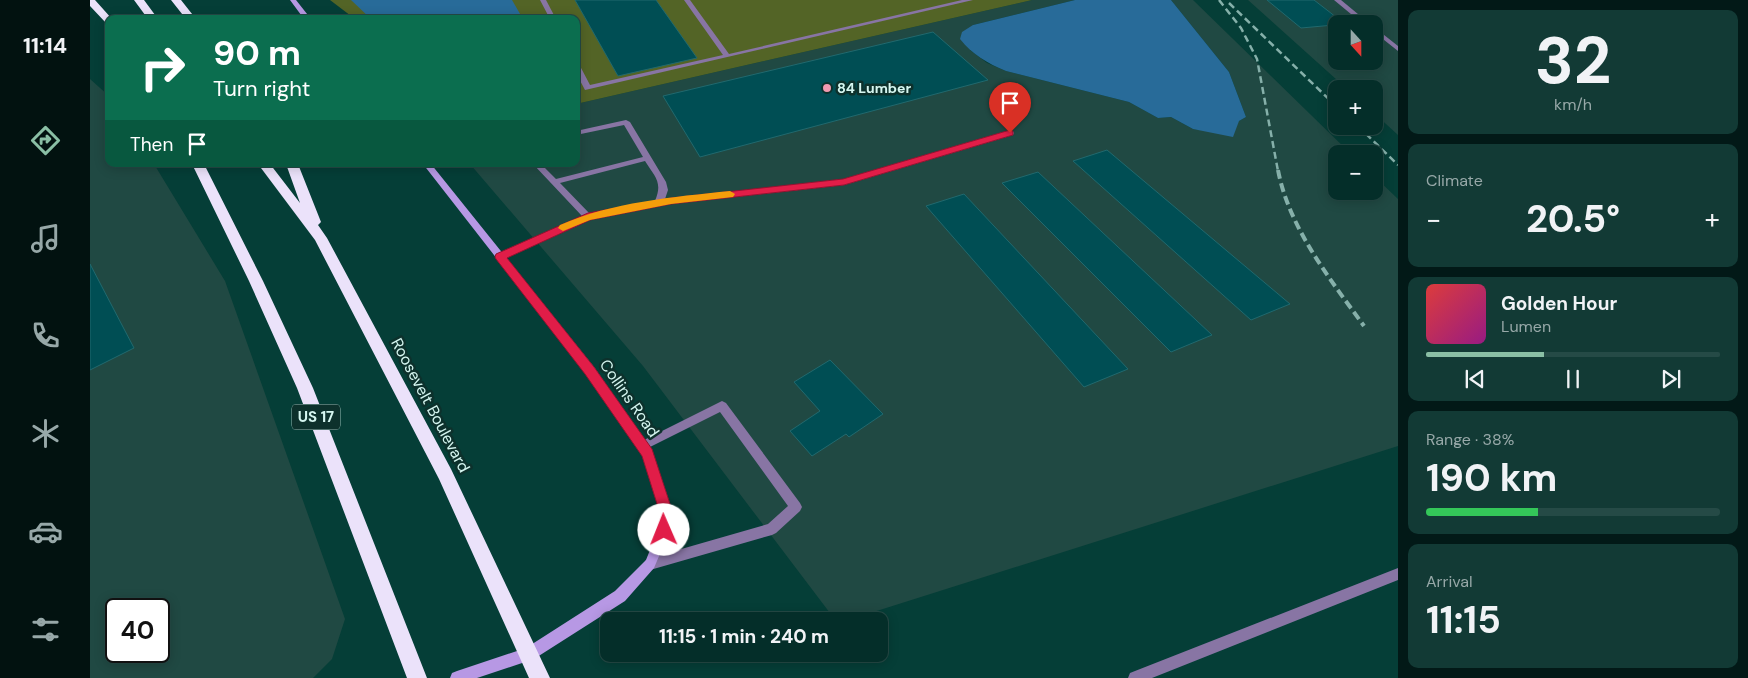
<!DOCTYPE html>
<html lang="en">
<head>
<meta charset="utf-8">
<style>
	:root { --surface:#042e29; --page:#123a35; --text:#f1f3f6; --muted:#97a8a8; --line:#254a46; --accent:#8abfa5 }
	body { margin:0; font-family:"DM Sans",sans-serif; background:var(--page); color:var(--text); height:100vh; display:flex; flex-direction:column; font-size:19px; white-space:nowrap }
	* { box-sizing:border-box; margin:0 }
	p { font-size:16px; color:var(--muted) }
	.icon { flex:none; width:28px; height:28px; fill:none; stroke:currentColor; stroke-width:2; stroke-linecap:round; stroke-linejoin:round }
	.map { position:relative; flex:1; overflow:hidden }
	.drawer { display:flex; flex-direction:column; gap:10px; padding:10px; background:#021917; width:350px }
	.drawer>* { flex:none }
	.banner { position:absolute; left:15px; top:15px; width:475px; height:152px; border-radius:10px; box-shadow:0 2px 12px #0003,0 0 0 1px var(--line); background:#0b6e4f; color:#fff; overflow:hidden }
	.needle { width:32px; rotate:159deg }
	.tools { position:absolute; left:1238px; top:15px; display:grid; gap:10px }
	.tools a { display:grid; place-items:center; width:55px; height:55px; border-radius:10px; background:var(--surface); box-shadow:0 2px 12px #0003,0 0 0 1px var(--line); font-size:25px }
	.speed { position:absolute; left:15px; top:598px; display:flex; gap:10px; font-size:25px; font-weight:700; text-align:center }
	.speed>* { display:grid; place-content:center; width:65px; height:65px; border-radius:50%; background:var(--surface); box-shadow:0 2px 12px #0003,0 0 0 1px var(--line); line-height:1 }
	.speed .limit { border:2px solid #111; border-radius:8px; background:#fff; color:#111 }
	.pin { position:absolute; display:grid; place-items:center; width:42px; height:42px; color:#fff; margin:-51px -21px; border-radius:50% 50% 50% 0; rotate:-45deg; box-shadow:0 0 5px #0007 }
	.pin .icon { rotate:45deg }
	.me { position:absolute; width:55px; margin:-28px; rotate:359deg; stroke-linejoin:round; filter:drop-shadow(0 0 4px #0008) }
	.turn { display:flex; align-items:center; gap:18px; height:105px; padding:0 25px; font-size:22px }
	.turn .icon { width:65px; height:65px; stroke-width:2.5 }
	.turn b { display:block; font-size:35px; line-height:42px }
	.then { display:flex; align-items:center; height:48px; padding:0 25px; background:#0003; gap:10px; font-size:19px }
	.big { font-size:38px; font-weight:700; line-height:1.1 }
	.drawer .tile { flex:1; display:flex; flex-direction:column; justify-content:center; gap:8px; min-width:0; padding:0 18px; border-radius:10px; background:var(--page) }
	.drawer .dial { align-items:center; gap:0 }
	.dial b { font-size:65px; line-height:1 }
	.song { display:flex; align-items:center; gap:15px }
	.cover { width:60px; height:60px; border-radius:8px; background:linear-gradient(135deg,hsl(0 70% 55%),hsl(310 70% 35%)) }
	.played { height:5px; border-radius:2px; background:linear-gradient(90deg,var(--accent) 40%,var(--line) 40%) }
	.keys { display:flex; justify-content:space-around; direction:ltr }
	.heat { display:flex; justify-content:space-between; align-items:center; font-size:28px; direction:ltr }
	.charge { height:8px; border-radius:4px; background:linear-gradient(90deg,#34c759 38%,var(--line) 0) }
	.trip { position:absolute; left:510px; top:612px; width:288px; height:50px; border-radius:10px; background:var(--surface); box-shadow:0 2px 12px #0003,0 0 0 1px var(--line); font-weight:700; line-height:50px; text-align:center }
	main { display:flex; flex:1; min-height:0 }
	.menu { display:flex; flex-direction:column; width:90px; justify-content:space-around; align-items:center; background:#021210; color:var(--muted) }
	.menu .icon { width:35px; height:35px }
	.menu .active { color:var(--accent) }
	.menu b { font-size:22px; color:var(--text) }
	.map>svg:first-child { display:block }
	.built { fill:#204943; fill-rule:evenodd }
	.green { fill:#536426 }
	.water { fill:#286b99 }
	.building { fill:#004e54; stroke:#21696e }
	.lines { fill:none; stroke-linecap:round; stroke-linejoin:round }
	.lane { fill:#8875a4; fill-rule:evenodd }
	.secondary { fill:#b798e4; fill-rule:evenodd }
	.highway { fill:#ebe2fa; fill-rule:evenodd }
	.rail-far1 { stroke:#86b0aa; stroke-width:2.5; stroke-dasharray:7 4; stroke-linecap:butt }
	.rail { stroke:#86b0aa; stroke-width:4; stroke-dasharray:9 4.5; stroke-linecap:butt }
	.route { fill:#e11d48; stroke:#92132f }
	.slow { fill:#f59e0b }
	.poi-dot { fill:#f19ab1; stroke:#0d312c; stroke-width:2 }
	.labels { text-anchor:middle; stroke-width:5; stroke-linejoin:round; paint-order:stroke }
	.far-poi-label { font-size:14px; font-weight:bold; fill:#d5f6f0; stroke:#0d312c; text-anchor:start }
	.shield { fill:#0d312c; stroke:#99bbb5; stroke-width:1 }
	.shield-label { font-size:15px; font-weight:bold; fill:#d5f6f0 }
	.street-label { font-size:16px; fill:#d5f6f0; stroke:#0d312c }
</style>
</head>
<body>
<main>
<nav class="menu">
<b>11:14</b>
<svg class="icon active" aria-label="directions" viewBox="0 0 24 24"><path d="M12 3l9 9-9 9-9-9zM9 14v-3h6M13 9l2 2-2 2"/></svg>
<svg class="icon" aria-label="music" viewBox="0 0 24 24"><path d="M9 18V5l10-2v13"/><circle cx="6" cy="18" r="3"/><circle cx="16" cy="16" r="3"/></svg>
<svg class="icon" aria-label="phone" viewBox="0 0 24 24"><path d="M5 4h4l2 5-3 2q2 4 5 5l2-3 5 2v4C11 20 4 13 5 4z"/></svg>
<svg class="icon" aria-label="climate" viewBox="0 0 24 24"><path d="M12 3v18M4 7l16 10M4 17L20 7"/></svg>
<svg class="icon" aria-label="car" viewBox="0 0 24 24"><path d="M5 17H2v-5l4-1 3-4h7l3 4 3 1v5h-3M9 17h6M6 11h13"/><circle cx="7" cy="17" r="2"/><circle cx="17" cy="17" r="2"/></svg>
<svg class="icon" aria-label="filters" viewBox="0 0 24 24"><path d="M4 7h16M4 17h16"/><circle cx="9" cy="7" r="2"/><circle cx="15" cy="17" r="2"/></svg>
</nav>
<div class="map">
<svg width="1308" height="678" viewBox="0 0 1308 678">
	<rect width="100%" height="100%" fill="#053e37"/>
	<path class="built" d="M942 0H985L883 25 880 50 897 63 916 71 1039 102 1068 118 1081 117 1103 129 1118 131 1149 121 1156 117 1139 72 1081 0H1103L1261 154H1246V191H1284V176L1308 199V446L755 621H746L553 366 380 164H486V104Z
		M1158 0H1308V135L1284 113V89H1257ZM1246 24H1284V61H1246Z
		M0 79 19 96V164H64L135 281 255 619 242 659 223 678H0ZM26 609H69V651H26Z"/>
	<path class="green" d="M240 0H942L486 104V19H265Z"/>
	<path class="water" d="M261 0H422L433 19H281Z
		M985 0H1081L1139 72 1156 117 1149 121 1143 137 1103 129 1081 117 1068 118 1039 102 916 71C897 63 883 55 870 39L872 32 883 25Z"/>
	<path class="building" d="M485 0H566L607 58 528 76Z
		M1177 0H1224L1255 24 1211 28Z
		M843 32 898 80 610 157 573 96Z
		M1017 150 1200 304 1161 320 983 161Z
		M948 172 1122 335 1081 352 912 183Z
		M874 194 1038 369 994 387 836 206Z
		M0 264 44 348 0 370Z
		M740 360 793 414 759 437 756 434 722 456 700 431 730 411 704 382Z"/>
	<g class="lines">
		<path class="lane" d="M450 0H456L466 19H460Z
			M594 0H600L639 54 872 0H883L495 90 486 73V64L490 66 500 85 633 55Z
			M1244 0H1251L1280 24H1273Z
			M1284 27 1308 46V51L1284 32Z
			M536 120 540 122 576 182 578 190 575 199 754 179 917 131H923L924 133 923 135 754 185 581 204 500 220 413 259H407L405 257 407 255 492 216 443 164H451L466 179 553 157 534 125 486 135V131ZM555 161C565 177 573 182 565 201L500 214 470 183Z
			M632 401 636 403 710 503 712 507 710 511 686 533 682 535 560 570 556 568 554 564 556 560 560 558 678 524 698 506 630 412 552 451 548 449 546 446 548 443Z
			M1308 568V580L1062 678H1038L1040 673 1045 671Z"/>
		<path class="secondary" d="M200 0H206L221 19H214Z
			M333 164H341L504 367 561 449 581 507 580 530 564 568 535 601 444 659 387 678H360L362 673 367 671 436 648 525 591 556 560 568 530 569 507 552 455 496 373Z"/>
		<path class="highway" d="M0 0H5L22 19H19V24L16 23 0 6Z
			M44 0H54L68 19H58Z
			M81 0H91L106 19H96Z
			M102 164H114L173 281 223 388 337 678H317L207 388 159 281Z
			M168 164H180L210 203 196 164H208L231 222 228 225 237 238 361 469 460 678H439L349 479 225 240Z"/>
		<path class="rail-far1" d="M1129 0 1151 28 1167 59 1188 171
			M1139 3 1246 106
			M1268 126 1308 165"/>
		<path class="rail" d="M1188 170C1199 228 1240 279 1274 326"/>
	</g>
	<path class="route" d="M920 130 923 131V135L754 185 581 204 500 220 417 258 504 367 562 449 581 507V530L579 535 574 537 569 535 567 530 568 507 552 456 495 374 406 259 405 257 406 254 498 213 581 198 753 179Z"/>
	<path class="slow" d="M640 191 645 194 643 197 581 204 500 220 473 231 468 228 470 225C522 202 583 197 640 191Z"/>
	<circle class="poi-dot" cx="737" cy="88" r="5"/>
	<g class="labels">
		<g class="far-poi-label">
			<text x="747" y="93">84 Lumber</text>
		</g>
		<rect class="shield" x="202" y="404.5" width="48" height="25" rx="4"/>
		<g class="shield-label">
			<text x="226" y="422">US 17</text>
		</g>
		<g class="street-label">
			<text transform="translate(540 398) rotate(55)" y="6">Collins Road</text>
			<text transform="translate(341 405) rotate(62)" y="6">Roosevelt Boulevard</text>
		</g>
	</g>
</svg>
<div class="tools">
<a><svg class="needle" viewBox="-14 -14 28 28"><path d="M0-13l5 13h-10z" fill="#e53935"/><path d="M0 13l5-13h-10z" fill="#97a8a8"/></svg></a>
<a>+</a>
<a>−</a>
</div>
<div class="speed"><div class="limit">40</div></div>
<div class="pin" style="left:920px;top:133px;background:#d93025"><svg class="icon" aria-label="arrive" viewBox="0 0 24 24"><path d="M6 21V4h12l-3 4 3 4H6"/></svg></div>
<svg class="me" style="left:574px;top:530px" viewBox="-20 -20 40 40"><circle r="19" fill="#fff"/><path d="M0-13L10 11 0 6-10 11z" fill="#e11d48"/></svg>
<div class="trip">11:15 · 1 min · 240 m</div>
<div class="banner">
<div class="turn"><svg class="icon" aria-label="right" viewBox="0 0 24 24"><path d="M7 20v-9h11M14 6l5 5-5 5"/></svg><div><b>90 m</b>Turn right</div></div>
<div class="then">Then<svg class="icon" aria-label="arrive" viewBox="0 0 24 24"><path d="M6 21V4h12l-3 4 3 4H6"/></svg></div>
</div>
</div>
<section class="drawer">
<div class="tile dial"><b>32</b><p>km/h</p></div>
<div class="tile"><p>Climate</p>
<div class="heat"><a>−</a><b class="big">20.5°</b><a>+</a></div>
</div>
<div class="tile">
<div class="song"><i class="cover"></i><div><b>Golden Hour</b><p>Lumen</p></div></div>
<div class="played"></div>
<div class="keys"><svg class="icon" aria-label="previous" viewBox="0 0 24 24"><path d="M18 5L8 12l10 7zM5 5v14"/></svg><svg class="icon" aria-label="pause" viewBox="0 0 24 24"><path d="M8 5v14M16 5v14"/></svg><svg class="icon" aria-label="next" viewBox="0 0 24 24"><path d="M6 5l10 7-10 7zM19 5v14"/></svg></div>
</div>
<div class="tile"><p>Range · 38%</p><b class="big">190 km</b><div class="charge"></div></div>
<div class="tile"><p>Arrival</p><b class="big">11:15</b></div>
</section>
</main>
</body>
</html>
